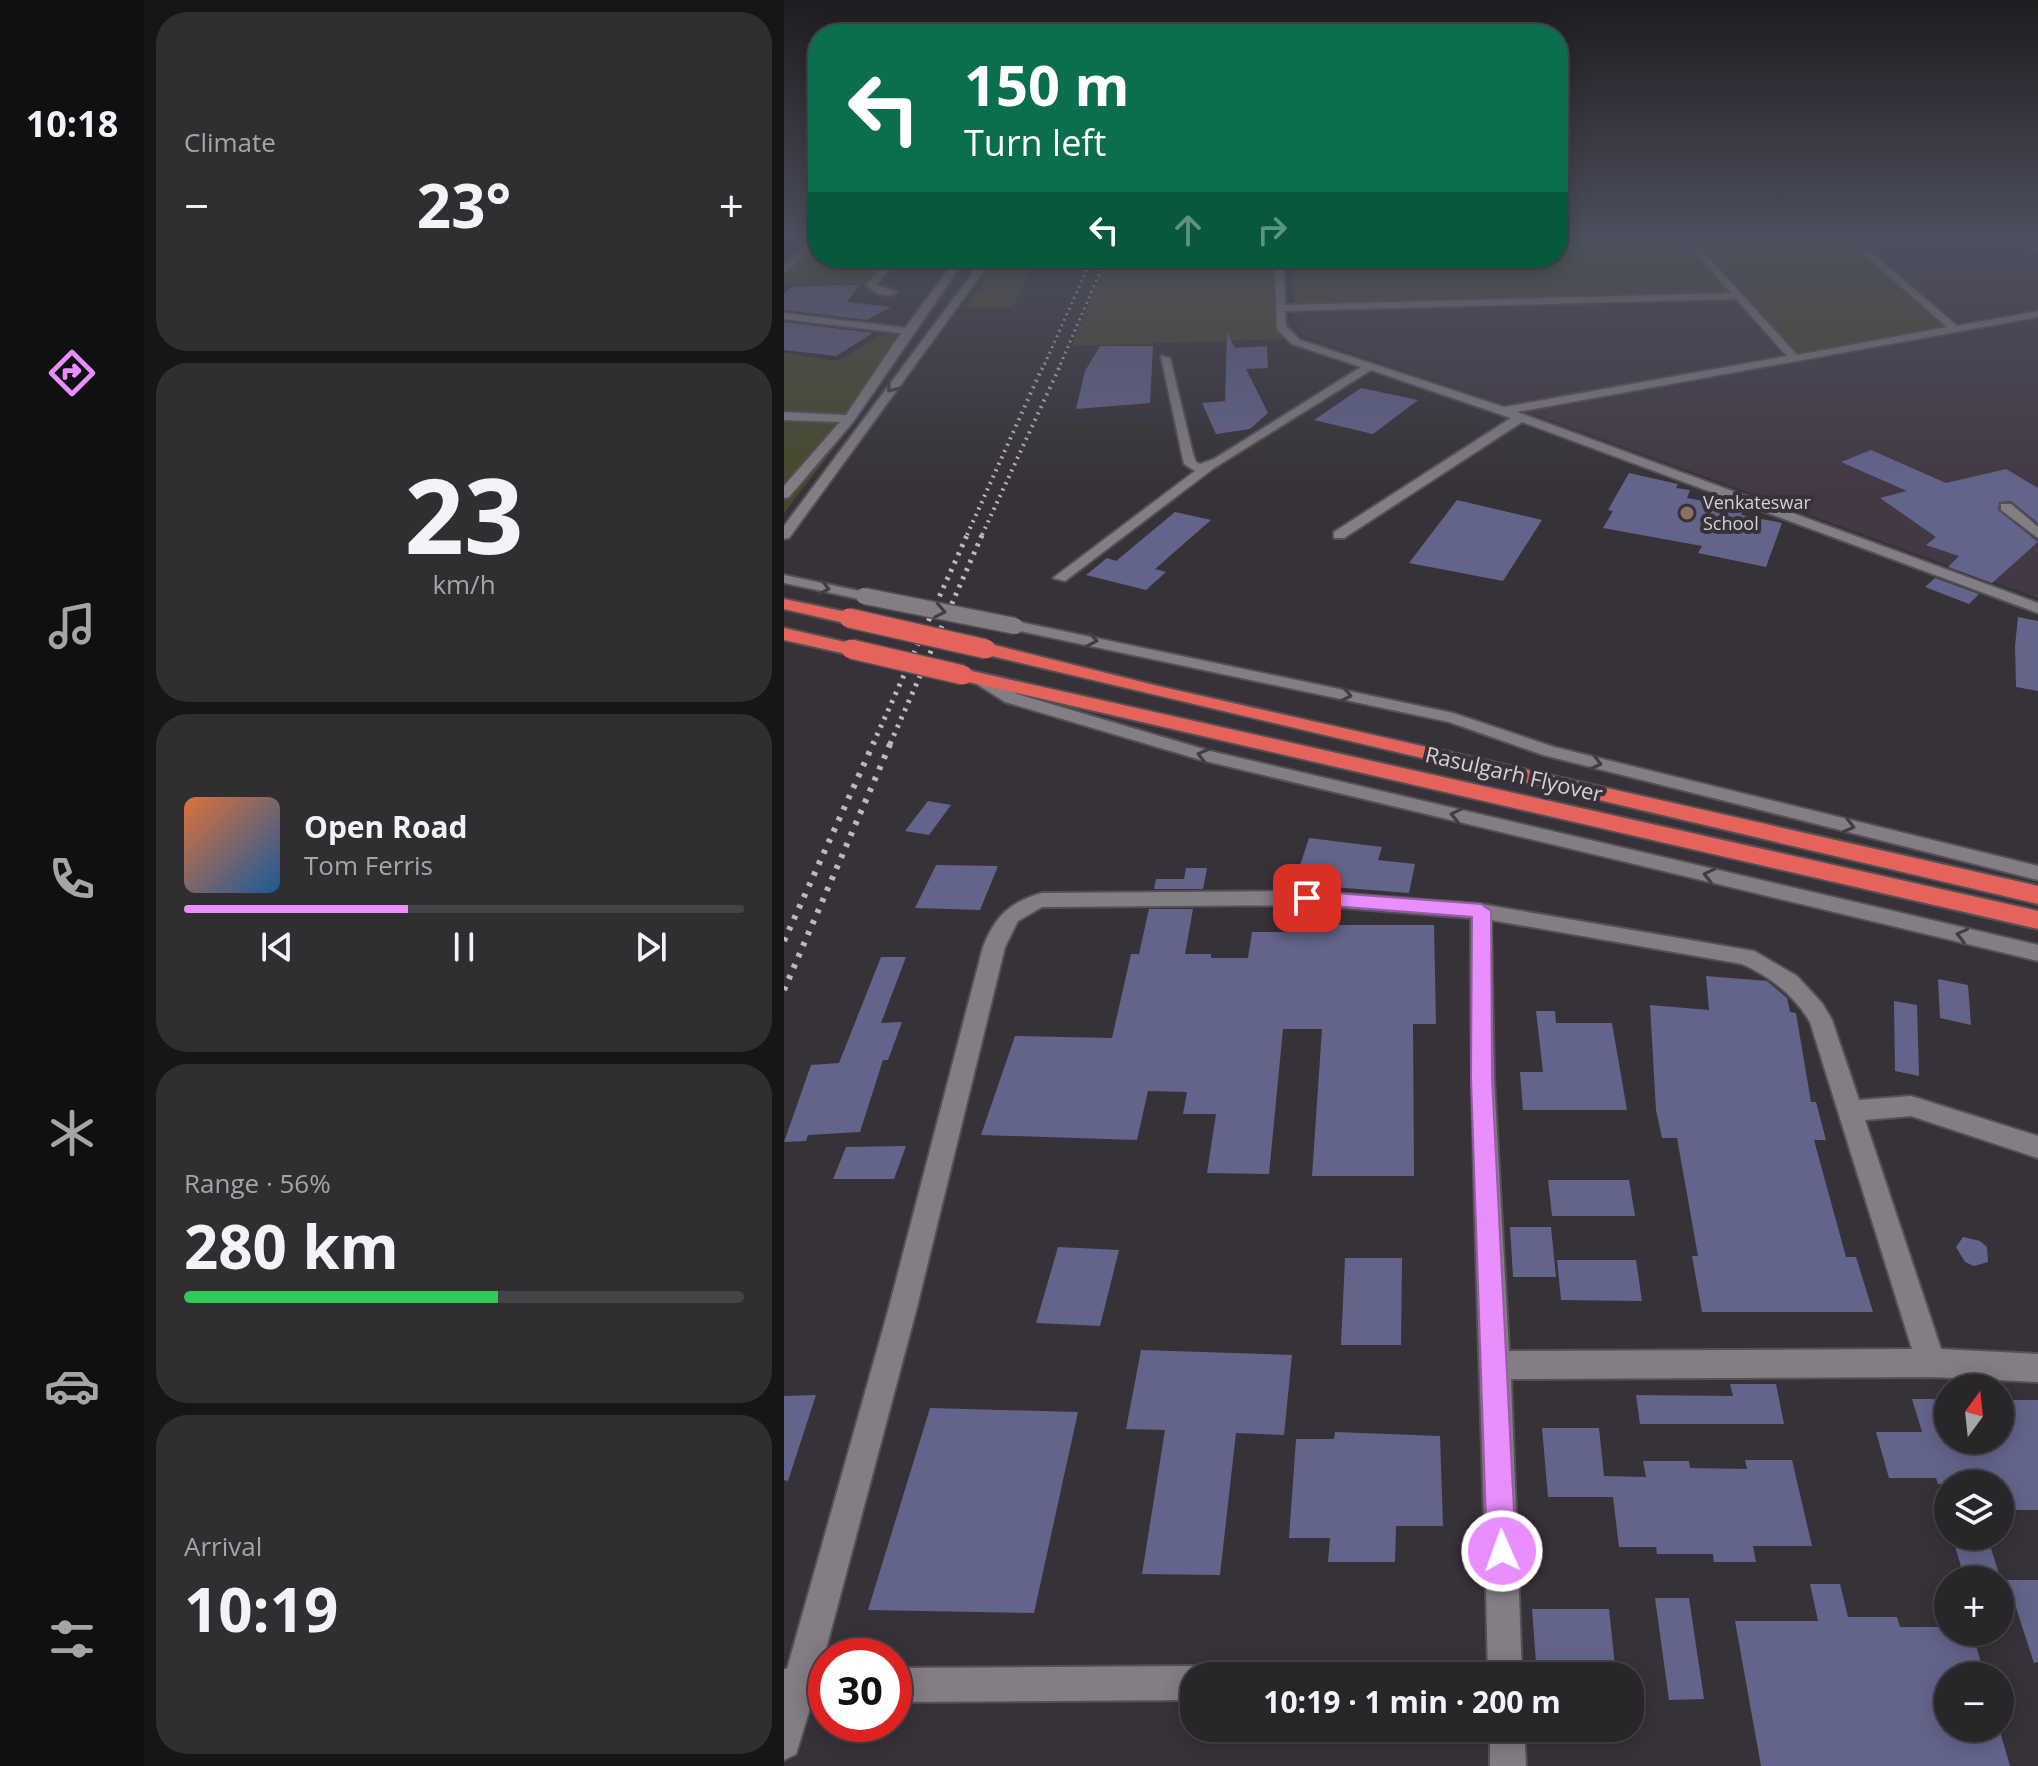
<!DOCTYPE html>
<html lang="en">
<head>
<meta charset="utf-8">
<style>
	:root { --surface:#29262a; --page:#312e32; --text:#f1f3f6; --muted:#a5a5a8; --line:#454347; --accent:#e88eff }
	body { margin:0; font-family:"Open Sans",sans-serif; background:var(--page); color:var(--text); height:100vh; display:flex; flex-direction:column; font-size:30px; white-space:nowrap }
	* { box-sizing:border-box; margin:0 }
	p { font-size:26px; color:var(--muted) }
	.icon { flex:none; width:44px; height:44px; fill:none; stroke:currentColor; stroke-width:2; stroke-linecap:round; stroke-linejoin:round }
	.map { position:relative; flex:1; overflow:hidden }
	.panel { display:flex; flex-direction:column; gap:12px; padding:12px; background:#171517; width:640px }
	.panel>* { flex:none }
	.top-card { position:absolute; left:24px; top:24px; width:760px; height:244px; border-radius:32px; box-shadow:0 4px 20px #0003,0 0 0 2px var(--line); background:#0b6e4f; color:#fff; overflow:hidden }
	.needle { width:52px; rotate:15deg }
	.buttons { position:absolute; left:1150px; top:1374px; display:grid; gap:16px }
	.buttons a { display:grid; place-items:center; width:80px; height:80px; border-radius:50%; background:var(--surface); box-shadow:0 4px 20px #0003,0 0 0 2px var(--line); font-size:40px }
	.speed { position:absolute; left:24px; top:1638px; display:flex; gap:16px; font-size:40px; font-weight:700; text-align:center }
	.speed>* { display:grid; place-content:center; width:104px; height:104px; border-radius:50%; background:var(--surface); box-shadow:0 4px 20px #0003,0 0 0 2px var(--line); line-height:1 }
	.speed .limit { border:12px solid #d22; background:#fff; color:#111 }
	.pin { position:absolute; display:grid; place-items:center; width:68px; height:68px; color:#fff; margin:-34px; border-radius:16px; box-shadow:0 4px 12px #0006 }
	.me { position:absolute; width:88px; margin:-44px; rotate:358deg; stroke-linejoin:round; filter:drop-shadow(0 0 6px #0008) }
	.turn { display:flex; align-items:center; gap:28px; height:168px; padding:0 24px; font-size:36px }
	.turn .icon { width:104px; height:104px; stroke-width:2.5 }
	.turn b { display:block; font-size:56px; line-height:68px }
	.lanes { display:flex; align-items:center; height:76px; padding:0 24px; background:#0003; justify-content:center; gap:40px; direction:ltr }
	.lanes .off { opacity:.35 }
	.big { font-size:60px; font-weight:700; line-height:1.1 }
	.panel .tile { flex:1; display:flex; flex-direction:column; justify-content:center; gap:12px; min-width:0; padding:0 28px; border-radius:32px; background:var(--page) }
	.panel .dial { align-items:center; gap:0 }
	.dial b { font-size:104px; line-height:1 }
	.song { display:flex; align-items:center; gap:24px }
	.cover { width:96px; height:96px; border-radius:12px; background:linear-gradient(135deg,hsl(20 70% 55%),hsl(210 70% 35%)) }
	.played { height:8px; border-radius:4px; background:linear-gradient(90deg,var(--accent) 40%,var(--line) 40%) }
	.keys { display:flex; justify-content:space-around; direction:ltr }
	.heat { display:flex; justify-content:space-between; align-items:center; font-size:44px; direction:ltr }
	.charge { height:12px; border-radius:6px; background:linear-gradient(90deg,#34c759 56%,var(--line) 0) }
	.trip { position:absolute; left:396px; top:1662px; width:464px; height:80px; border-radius:32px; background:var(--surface); box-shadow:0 4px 20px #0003,0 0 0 2px var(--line); font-weight:700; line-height:80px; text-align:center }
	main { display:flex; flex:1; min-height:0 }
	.dock { display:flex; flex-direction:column; width:144px; justify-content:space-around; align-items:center; background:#100f11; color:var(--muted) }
	.dock .icon { width:56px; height:56px }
	.dock .active { color:var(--accent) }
	.dock b { font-size:36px; color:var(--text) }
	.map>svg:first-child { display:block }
	.built { fill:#433945 }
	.green { fill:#47492c }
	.building { fill:#63648b }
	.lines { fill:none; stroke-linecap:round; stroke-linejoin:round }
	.minor-casing { stroke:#555055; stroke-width:4 }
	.highway-casing { stroke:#555055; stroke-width:4 }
	.minor { fill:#837d84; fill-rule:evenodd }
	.highway { fill:#e4635a; fill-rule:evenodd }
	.rail-far3 { stroke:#bdb9be; stroke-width:3; stroke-dasharray:2 4; stroke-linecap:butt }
	.rail-far2 { stroke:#bdb9be; stroke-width:4; stroke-dasharray:2 5; stroke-linecap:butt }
	.rail-far1 { stroke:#bdb9be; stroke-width:5; stroke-dasharray:3 6; stroke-linecap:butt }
	.rail { stroke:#bdb9be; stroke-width:6; stroke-dasharray:4 8; stroke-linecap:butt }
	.minor-bridge-casing { stroke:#555055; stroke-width:19; stroke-linecap:butt }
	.highway-bridge-casing { stroke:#555055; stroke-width:22; stroke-linecap:butt }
	.minor-bridge { stroke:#837d84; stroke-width:16 }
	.highway-bridge { stroke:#e4635a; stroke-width:19 }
	.oneway { stroke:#423d43 }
	.route { fill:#e88eff; stroke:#975ca6; stroke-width:2 }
	.education-dot { fill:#8d6e63; stroke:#373238; stroke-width:3 }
	.labels { text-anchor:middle; stroke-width:8; stroke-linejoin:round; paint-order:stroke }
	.far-poi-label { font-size:18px; fill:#d3d0d4; stroke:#373238; text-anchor:start }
	.street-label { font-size:22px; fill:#d3d0d4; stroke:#373238 }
</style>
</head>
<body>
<main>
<nav class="dock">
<b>10:18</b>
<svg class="icon active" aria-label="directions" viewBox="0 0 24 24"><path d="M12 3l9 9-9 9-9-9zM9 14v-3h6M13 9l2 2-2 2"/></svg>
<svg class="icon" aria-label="music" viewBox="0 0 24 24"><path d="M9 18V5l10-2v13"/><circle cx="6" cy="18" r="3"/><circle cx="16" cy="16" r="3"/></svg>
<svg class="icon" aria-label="phone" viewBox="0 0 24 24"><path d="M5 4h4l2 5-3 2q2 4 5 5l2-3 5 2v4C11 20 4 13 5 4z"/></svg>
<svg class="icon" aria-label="climate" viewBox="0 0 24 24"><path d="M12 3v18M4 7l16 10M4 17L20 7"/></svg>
<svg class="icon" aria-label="car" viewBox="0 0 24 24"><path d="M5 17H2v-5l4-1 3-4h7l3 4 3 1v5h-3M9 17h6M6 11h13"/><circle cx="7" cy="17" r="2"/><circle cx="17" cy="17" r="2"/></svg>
<svg class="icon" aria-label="filters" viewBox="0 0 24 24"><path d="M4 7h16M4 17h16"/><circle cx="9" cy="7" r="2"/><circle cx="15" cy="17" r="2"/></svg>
</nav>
<section class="panel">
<div class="tile"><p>Climate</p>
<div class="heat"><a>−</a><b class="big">23°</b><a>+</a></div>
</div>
<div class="tile dial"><b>23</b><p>km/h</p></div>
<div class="tile">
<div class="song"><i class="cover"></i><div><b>Open Road</b><p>Tom Ferris</p></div></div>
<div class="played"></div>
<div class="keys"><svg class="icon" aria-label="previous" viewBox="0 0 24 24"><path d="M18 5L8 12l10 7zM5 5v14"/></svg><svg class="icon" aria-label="pause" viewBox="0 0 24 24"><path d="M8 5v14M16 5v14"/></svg><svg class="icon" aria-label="next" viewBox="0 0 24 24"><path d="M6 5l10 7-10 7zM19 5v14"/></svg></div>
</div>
<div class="tile"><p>Range · 56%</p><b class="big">280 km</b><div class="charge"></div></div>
<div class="tile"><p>Arrival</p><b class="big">10:19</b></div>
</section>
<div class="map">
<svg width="1254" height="1766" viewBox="0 0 1254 1766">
	<rect width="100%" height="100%" fill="#373238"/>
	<path class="built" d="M774 238H1254V598L766 420 519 336 510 317 507 258H774Z"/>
	<path class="green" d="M28 238H34V258H112L88 283 0 284V263Z
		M774 238H1065L1171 329 1010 358 953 296 510 307 511 258H774Z
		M214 258H251L229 307H183Z
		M495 265 496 330 503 339 288 346 320 266Z
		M101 333 114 335 61 422H70L0 513V353L53 361Z"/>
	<path class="building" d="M76 285 63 302 107 307 83 320 0 310V294L8 286Z
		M0 322 65 330 89 333 52 356 0 350Z
		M443 332 451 348 483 346 484 368 462 369 484 413 466 429 432 434 418 403 441 401Z
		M316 346H369L366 403 292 409 301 371Z
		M577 388 634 400 589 434 530 420Z
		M1087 450 1162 483 1222 469 1254 488V523L1227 501 1215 502 1214 510 1254 542 1208 583 1164 567 1175 556 1142 545 1152 537 1096 498 1123 491 1057 462Z
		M845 473 894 484 892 488 906 490 903 498 960 508 957 515 998 523 982 567 914 553 918 546 819 528 829 511 824 510Z
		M673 500 758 520 719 581 625 563Z
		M391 512 427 520 371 569 382 572 362 590 302 575 323 558 332 561Z
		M1151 578 1195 594 1185 604 1141 587Z
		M1234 617 1254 621V691L1232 687 1231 646Z
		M144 801 167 805 145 835 121 831Z
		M525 838 598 847 594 860 631 864 625 893 510 884Z
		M152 865 214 866 196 910 131 908Z
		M402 868H423L419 889H370L372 879H400Z
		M365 909H409L401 954H427V958H464L468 932H545L546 925H650L652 1024H629L630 1176H528L538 1029H499L485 1174 423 1173 432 1114H399L403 1092 364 1091 353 1140 197 1135 231 1036 328 1038 347 954H355Z
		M97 957H122L97 1023 118 1022 104 1060H99L76 1132 24 1135 22 1141 0 1142 27 1065 55 1063Z
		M922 976 983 981 1003 998 1006 1012 1012 1013 1027 1102H1032L1042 1140H1030L1062 1257H1072L1089 1312H918L908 1256H914L893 1138H878L872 1110 866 1005 925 1010Z
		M1154 979 1184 985 1187 1025 1156 1018Z
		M1110 1001 1133 1005 1135 1076 1111 1071Z
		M752 1011H771L772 1023H828L843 1110H739L736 1072H759Z
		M122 1146 110 1179H49L62 1147Z
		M764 1180H845L851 1216H768Z
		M726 1227H767L772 1277H729Z
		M1179 1237 1196 1241 1203 1247 1204 1262 1190 1266 1181 1262 1172 1247Z
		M274 1247 335 1250 316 1326 252 1323Z
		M561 1258H618L617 1345H557Z
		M773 1260H852L858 1301 777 1300Z
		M357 1350 508 1355 500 1435 452 1433 436 1575 358 1574 381 1430 342 1429Z
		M946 1384H992L1000 1424H856L852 1395 949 1396Z
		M32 1395 4 1481 0 1480V1396Z
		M1128 1399H1164V1440H1216V1400H1254V1510H1216V1484H1154L1152 1478H1105L1092 1432H1138Z
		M146 1408 294 1412 250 1613 84 1610Z
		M758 1428H815L820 1476 862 1477 859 1461H905L906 1468 963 1469 961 1460H1008L1028 1546H969L972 1562H930L929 1554H873L872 1547H835L829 1497H764Z
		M551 1432 656 1436 659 1526H612L611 1562H544L546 1538H505L512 1439H550Z
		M1168 1536H1203L1217 1580H1181Z
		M1223 1580H1254V1662L1250 1663Z
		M1026 1584H1056L1064 1617H1113L1116 1627H1164V1632H1188L1201 1676H1164V1728H1215L1226 1766H977L951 1621H1034Z
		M871 1598H905L920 1699 885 1700Z
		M748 1609H825L832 1676H753Z"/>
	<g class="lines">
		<defs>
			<path id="minor" d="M30 238H34V244L0 273V265Z
				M898 238H907L1013 355 1163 327 1061 238H1071L1173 326 1254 311V317L733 412 1254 603V613L738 422 560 538H550V532L727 418 587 370 430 468 281 581 269 578 411 471 400 464 377 356 386 358 409 454 412 462 416 464 430 459 577 367 508 344 493 329 491 258H499L501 305 947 293ZM952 299 1003 356 720 407 516 340 502 326 501 311Z
				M1231 238H1241L1254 247V254Z
				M106 258H115L92 285 113 292C103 299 90 293 82 285Z
				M173 258H182L69 422 5 497 0 498V486L56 422 0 420V412L62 415 117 333 0 319V313L121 328Z
				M200 258H209L5 538 0 539V526Z
				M1217 504H1227L1254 527V538L1217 510Z
				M0 575 80 592 87 596 80 600 0 583Z
				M231 621 669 713 770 747 1254 866V880L759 755 665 722 226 629V623Z
				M194 673 233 694 426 751 1254 945V961L417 760 221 702 188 681 186 678Z
				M523 891 697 904 970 951 1013 976 1038 1003 1048 1020 1075 1100 1127 1096 1254 1136V1158L1127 1116 1081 1120 1157 1349 1254 1354V1382L1147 1377 727 1379 738 1676H704C699 1423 686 1170 687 918L523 905 258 907 234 921 221 947 132 1311 37 1668H42V1702H28L12 1754 0 1760V1669H3L104 1311 199 947C211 916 226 902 258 893ZM707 920 958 964C987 977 1010 995 1026 1022L1128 1349 725 1351 710 1078Z
				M410 1666 422 1671 424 1676H410V1700L110 1702V1668Z
				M706 1728H740L742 1766H706Z"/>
			<path id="highway" d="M0 599 72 614 74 618 65 624 0 609Z
				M0 628 74 645 77 649 67 655 0 640Z
				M202 643 374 686 1254 886V904L195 653V645Z
				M179 669 1254 911V929L172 679 169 675 172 671Z"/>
		</defs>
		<use href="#minor" class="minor-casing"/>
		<use href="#highway" class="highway-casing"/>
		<use href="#minor" class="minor"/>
		<use href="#highway" class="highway"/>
		<path class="rail-far3" d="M258 370 308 258
			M274 370 322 258"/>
		<path class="rail-far2" d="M183 535 258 368
			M198 535 275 368"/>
		<path class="rail-far1" d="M89 744 184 533
			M106 744 199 533"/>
		<path class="rail" d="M0 941 90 742
			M0 990 107 742"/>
		<defs>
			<path id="minor-bridge" d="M80 596 231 626"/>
			<path id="highway-bridge" d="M65 618 202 649
				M67 649 179 675"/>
		</defs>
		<use href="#minor-bridge" class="minor-bridge-casing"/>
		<use href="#highway-bridge" class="highway-bridge-casing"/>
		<use href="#minor-bridge" class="minor-bridge"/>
		<use href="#highway-bridge" class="highway-bridge"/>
	</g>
	<defs><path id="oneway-chevron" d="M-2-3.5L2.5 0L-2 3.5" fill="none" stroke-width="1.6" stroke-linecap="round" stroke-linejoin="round" transform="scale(2)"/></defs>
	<g class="oneway">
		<use href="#oneway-chevron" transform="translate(108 387) rotate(129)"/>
		<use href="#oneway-chevron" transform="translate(40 588) rotate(12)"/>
		<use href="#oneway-chevron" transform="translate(156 611) rotate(11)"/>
		<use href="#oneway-chevron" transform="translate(308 640) rotate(10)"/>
		<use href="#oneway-chevron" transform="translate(562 695) rotate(12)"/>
		<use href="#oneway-chevron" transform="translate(419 755) rotate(-165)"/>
		<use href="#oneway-chevron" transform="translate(812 763) rotate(14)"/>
		<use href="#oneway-chevron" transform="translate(672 815) rotate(-167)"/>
		<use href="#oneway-chevron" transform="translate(1065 826) rotate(14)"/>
		<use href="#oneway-chevron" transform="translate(925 875) rotate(-167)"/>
		<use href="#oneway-chevron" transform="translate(1178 935) rotate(-167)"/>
	</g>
	<linearGradient id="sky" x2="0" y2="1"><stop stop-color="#1e1c1f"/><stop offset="0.49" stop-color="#4d4f5e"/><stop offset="1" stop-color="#4d4f5e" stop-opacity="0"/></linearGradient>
	<rect width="1254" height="486" fill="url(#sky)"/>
	<path class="route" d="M523 891 697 904 707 911 708 1078 732 1551 728 1562 718 1566 707 1562 703 1551 687 1078 688 917 523 904 514 898Z"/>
	<circle class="education-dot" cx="903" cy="513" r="8"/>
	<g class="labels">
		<g class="far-poi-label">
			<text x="919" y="509">Venkateswar<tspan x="919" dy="21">School</tspan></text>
		</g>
		<g class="street-label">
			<text transform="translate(730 774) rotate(13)" y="8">Rasulgarh Flyover</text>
		</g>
	</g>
</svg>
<div class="buttons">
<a><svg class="needle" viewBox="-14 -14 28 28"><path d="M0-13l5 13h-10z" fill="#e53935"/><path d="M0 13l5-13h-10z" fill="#a5a5a8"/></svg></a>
<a><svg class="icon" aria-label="layers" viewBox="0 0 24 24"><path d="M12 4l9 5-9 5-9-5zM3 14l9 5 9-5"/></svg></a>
<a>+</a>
<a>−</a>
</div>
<div class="speed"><div class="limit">30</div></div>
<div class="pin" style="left:523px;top:898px;background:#d93025"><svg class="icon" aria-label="arrive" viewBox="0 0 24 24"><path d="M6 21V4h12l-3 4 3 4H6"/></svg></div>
<svg class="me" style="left:718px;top:1551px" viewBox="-20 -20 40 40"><circle r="17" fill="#e88eff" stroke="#fff" stroke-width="3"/><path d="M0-11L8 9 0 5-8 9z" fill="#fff"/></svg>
<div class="trip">10:19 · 1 min · 200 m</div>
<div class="top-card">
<div class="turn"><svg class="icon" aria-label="left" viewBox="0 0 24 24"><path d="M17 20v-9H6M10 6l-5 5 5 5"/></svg><div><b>150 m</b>Turn left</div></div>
<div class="lanes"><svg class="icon" aria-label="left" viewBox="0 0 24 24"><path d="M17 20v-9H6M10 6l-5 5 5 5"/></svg><svg class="icon off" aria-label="ahead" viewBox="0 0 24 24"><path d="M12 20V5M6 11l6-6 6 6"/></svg><svg class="icon off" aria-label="right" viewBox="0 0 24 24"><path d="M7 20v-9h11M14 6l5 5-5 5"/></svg></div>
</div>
</div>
</main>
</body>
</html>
